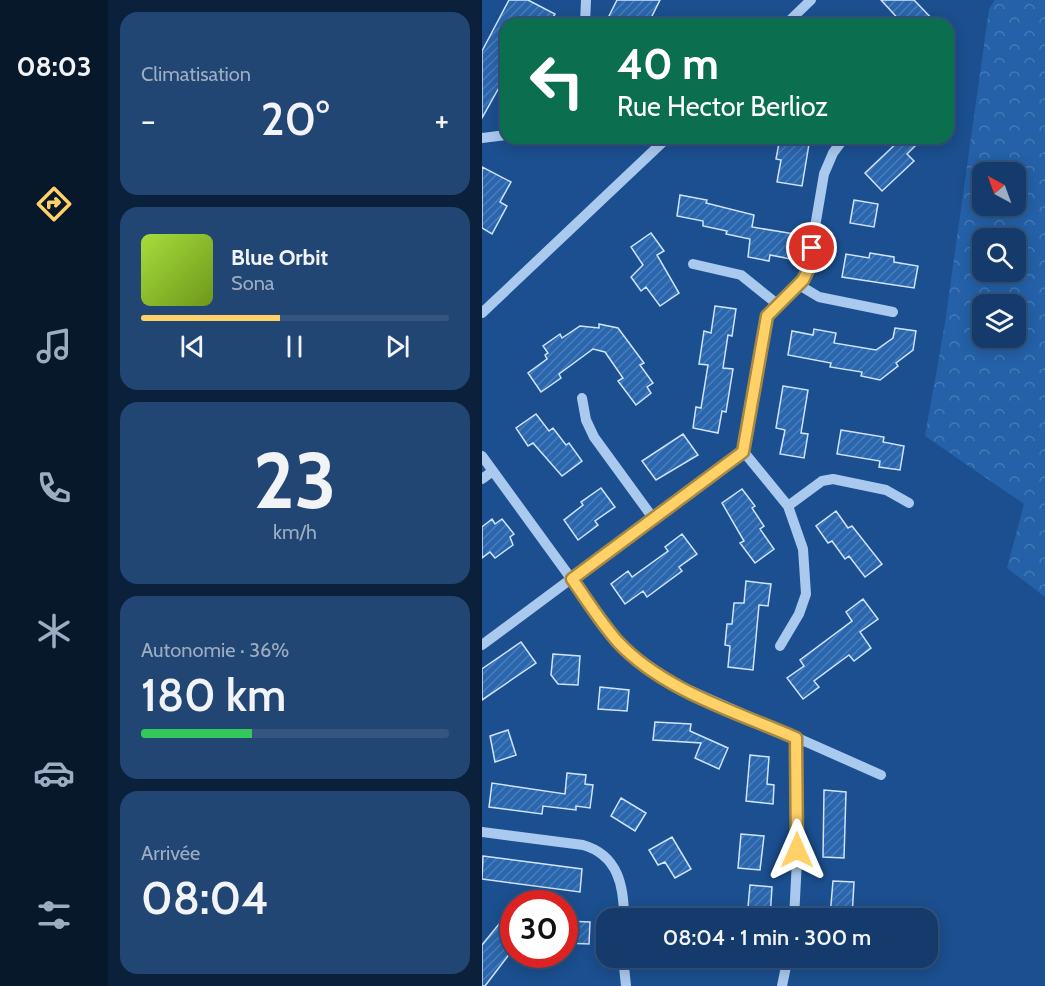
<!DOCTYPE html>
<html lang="fr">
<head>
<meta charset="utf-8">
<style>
	:root { --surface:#143b6b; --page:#214673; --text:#f1f3f6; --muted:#9dadc1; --line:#33557e; --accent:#ffd166 }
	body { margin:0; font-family:Cabin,sans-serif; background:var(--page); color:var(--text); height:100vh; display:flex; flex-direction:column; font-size:22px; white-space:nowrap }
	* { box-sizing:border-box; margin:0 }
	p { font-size:20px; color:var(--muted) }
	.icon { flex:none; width:33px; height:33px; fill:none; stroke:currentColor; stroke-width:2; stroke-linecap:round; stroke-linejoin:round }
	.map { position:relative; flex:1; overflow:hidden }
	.side { display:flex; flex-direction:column; gap:12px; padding:12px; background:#0b203b; width:374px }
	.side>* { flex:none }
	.hud { position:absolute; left:18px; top:18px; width:454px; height:126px; border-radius:18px; box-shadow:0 3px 15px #0003,0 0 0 2px var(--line); background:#0b6e4f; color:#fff; overflow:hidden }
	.needle { width:39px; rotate:319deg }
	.tools { position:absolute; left:490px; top:162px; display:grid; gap:12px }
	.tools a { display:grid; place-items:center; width:54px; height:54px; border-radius:12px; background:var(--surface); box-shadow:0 3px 15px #0003,0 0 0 2px var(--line); font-size:30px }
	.speed { position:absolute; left:18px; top:890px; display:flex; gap:12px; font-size:30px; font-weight:700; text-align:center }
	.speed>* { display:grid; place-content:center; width:78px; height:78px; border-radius:50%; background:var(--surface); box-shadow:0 3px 15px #0003,0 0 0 2px var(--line); line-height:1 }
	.speed .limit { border:9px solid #d22; background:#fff; color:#111 }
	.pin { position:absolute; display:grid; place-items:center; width:51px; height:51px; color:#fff; margin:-26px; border:3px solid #fff; border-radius:50%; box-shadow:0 2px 6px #0007 }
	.me { position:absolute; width:66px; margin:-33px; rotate:0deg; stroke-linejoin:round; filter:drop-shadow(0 0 4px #0008) }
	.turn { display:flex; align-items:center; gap:21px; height:126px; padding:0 18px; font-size:27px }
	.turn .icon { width:78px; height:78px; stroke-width:2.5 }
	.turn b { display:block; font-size:42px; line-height:51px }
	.big { font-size:45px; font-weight:600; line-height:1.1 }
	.side .widget { flex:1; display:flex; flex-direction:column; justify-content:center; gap:9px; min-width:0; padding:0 21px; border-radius:18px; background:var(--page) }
	.side .dial { align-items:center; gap:0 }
	.dial b { font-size:78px; line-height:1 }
	.song { display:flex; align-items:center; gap:18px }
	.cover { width:72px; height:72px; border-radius:9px; background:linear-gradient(135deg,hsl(80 70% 55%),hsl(80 70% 35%)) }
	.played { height:6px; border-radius:3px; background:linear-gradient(90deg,var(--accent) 45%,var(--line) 45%) }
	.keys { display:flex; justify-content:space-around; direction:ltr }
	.heat { display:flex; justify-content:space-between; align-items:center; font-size:33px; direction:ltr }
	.charge { height:9px; border-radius:4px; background:linear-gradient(90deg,#34c759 36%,var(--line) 0) }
	.trip { position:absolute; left:114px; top:908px; width:342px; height:60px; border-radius:18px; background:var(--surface); box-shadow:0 3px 15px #0003,0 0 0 2px var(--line); font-weight:600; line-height:60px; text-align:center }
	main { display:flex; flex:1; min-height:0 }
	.tabs { display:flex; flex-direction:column; width:108px; justify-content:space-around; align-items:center; background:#08182b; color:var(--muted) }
	.tabs .icon { width:42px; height:42px }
	.tabs .current { color:var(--accent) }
	.tabs b { font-size:27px; color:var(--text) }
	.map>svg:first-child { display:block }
	.forest { fill:url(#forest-crowns); fill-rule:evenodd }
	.building { fill:url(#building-hatch); stroke:#cfe3fa; stroke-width:1.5 }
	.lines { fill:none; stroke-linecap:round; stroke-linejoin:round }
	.minor { stroke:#a9c9ee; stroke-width:10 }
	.route-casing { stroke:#a68842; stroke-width:15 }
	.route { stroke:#ffd166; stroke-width:10 }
</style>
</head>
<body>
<main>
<nav class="tabs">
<b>08:03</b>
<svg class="icon current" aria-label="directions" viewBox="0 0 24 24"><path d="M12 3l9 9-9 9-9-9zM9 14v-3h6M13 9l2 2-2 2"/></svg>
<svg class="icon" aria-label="music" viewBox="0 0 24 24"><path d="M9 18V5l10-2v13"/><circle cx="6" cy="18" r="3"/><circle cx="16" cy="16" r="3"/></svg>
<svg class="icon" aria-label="phone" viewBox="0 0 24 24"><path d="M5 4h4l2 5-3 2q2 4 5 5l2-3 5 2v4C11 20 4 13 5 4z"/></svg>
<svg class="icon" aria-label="climate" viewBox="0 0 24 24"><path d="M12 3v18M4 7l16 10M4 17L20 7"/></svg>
<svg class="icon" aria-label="car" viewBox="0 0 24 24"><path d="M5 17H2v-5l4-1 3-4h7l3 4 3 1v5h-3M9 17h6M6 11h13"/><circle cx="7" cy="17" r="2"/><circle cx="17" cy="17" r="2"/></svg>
<svg class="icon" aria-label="filters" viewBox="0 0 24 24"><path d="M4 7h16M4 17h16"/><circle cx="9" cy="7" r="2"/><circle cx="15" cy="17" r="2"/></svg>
</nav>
<section class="side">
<div class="widget"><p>Climatisation</p>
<div class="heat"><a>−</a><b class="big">20°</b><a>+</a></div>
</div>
<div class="widget">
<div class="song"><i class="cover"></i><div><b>Blue Orbit</b><p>Sona</p></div></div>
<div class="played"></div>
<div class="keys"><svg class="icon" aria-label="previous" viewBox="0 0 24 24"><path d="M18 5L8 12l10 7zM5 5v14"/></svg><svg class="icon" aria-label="pause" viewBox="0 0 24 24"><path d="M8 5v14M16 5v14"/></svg><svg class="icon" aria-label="next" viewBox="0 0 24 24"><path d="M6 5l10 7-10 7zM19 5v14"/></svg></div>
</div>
<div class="widget dial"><b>23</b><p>km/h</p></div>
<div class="widget"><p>Autonomie · 36%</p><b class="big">180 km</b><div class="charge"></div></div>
<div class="widget"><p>Arrivée</p><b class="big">08:04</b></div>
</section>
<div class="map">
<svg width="564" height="986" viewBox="0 0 564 986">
	<defs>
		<pattern id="forest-crowns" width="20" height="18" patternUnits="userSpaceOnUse" patternTransform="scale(1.5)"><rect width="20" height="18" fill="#2461a8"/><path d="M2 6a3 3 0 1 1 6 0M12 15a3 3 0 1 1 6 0" fill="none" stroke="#4579b5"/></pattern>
		<pattern id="building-hatch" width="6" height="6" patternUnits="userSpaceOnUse" patternTransform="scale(1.5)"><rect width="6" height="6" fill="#2a66ad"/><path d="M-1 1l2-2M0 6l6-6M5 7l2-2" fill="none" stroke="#4a7db9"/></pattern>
	</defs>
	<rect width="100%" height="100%" fill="#1b4f8f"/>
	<path class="forest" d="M513 0H563V597L525 568 542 504 443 436 463 323 507 9ZM501 172H534V206H501ZM501 238H534V272H501ZM501 304H534V338H501Z"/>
	<path class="building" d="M27 0H46L73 14 67 24H24V75L0 118V51Z
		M135 0H178L166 24H123Z
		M399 0H432L455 24H421Z
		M298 138H328L320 186 295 182 299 160 294 159Z
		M420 138H441L425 154 432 161 400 191 383 173Z
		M0 167 29 182 18 202 25 206 10 234 0 228Z
		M198 195 225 200 224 203 272 215 270 227 313 234 309 259 288 255 287 261 266 257 268 239 244 234 245 231 221 226V221L195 216Z
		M372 200 396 204 392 227 368 223Z
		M169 233 182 251 175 255 197 293 178 306 164 287 159 291 149 277 161 265 149 247Z
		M388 253 412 257V262L436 266 432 288 360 277 364 254 387 258Z
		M233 306 254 309 250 336 246 335 241 368 251 369 244 412 240 411 236 433 211 428 214 407 219 408 226 365 217 364 222 331 229 333Z
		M117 324 136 328 162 363 158 365 171 383 165 387 169 393 154 405 136 381 141 378 123 352 111 349 77 374 79 378 59 392 46 373 65 359 63 355 66 353 61 346 78 334 80 338 98 326 117 328Z
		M413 328 434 331 431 350 414 363 416 366 398 380 379 376 380 372 348 367 349 363 306 355 310 331 331 335 332 329 354 333 352 343 394 350 411 338Z
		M301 386 326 390 319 433 326 434 322 458 298 454 303 430 294 428Z
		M54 414 67 431 71 428 84 445 87 443 100 461 80 476 51 443 46 446 34 428Z
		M359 430 402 437 401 442 422 446 418 470 397 467 398 461 355 454Z
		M201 434 216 455 174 480 160 461Z
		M119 488 133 507 113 521 116 525 96 540 82 520 101 505 99 502Z
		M260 489 273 506 270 508 282 526 278 529 292 549 273 563 258 543 262 541 240 503Z
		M354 511 366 528 370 526 400 564 383 577 367 556 363 559 350 541 346 543 334 526Z
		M10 519 13 524 20 519 32 534 28 537 31 545 13 558 8 552 0 558V527Z
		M200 534 215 554 197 567 200 571 165 597 161 591 143 604 129 584 146 571 150 577 186 551 183 547Z
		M264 581 289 584 286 606 277 605 271 670 246 667 248 646 243 645 245 624H250L252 603H262Z
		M381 599 396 619 378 632 389 648 372 661 367 655 332 681 337 687 321 699 305 678 322 666 318 660 370 621 364 612Z
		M39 642 54 663 0 700V669Z
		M71 654 98 656 96 685 76 684 69 675Z
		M118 687 147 690 145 711 116 709Z
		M173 722 209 724 208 731 246 748 237 769 213 758 219 743 171 740Z
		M26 730 34 755 13 762 8 736Z
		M268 755 287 757 285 784 292 785 291 804 264 801Z
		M85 773 104 775 103 784 111 785 108 808 94 806V810L61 806 60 814 7 807 10 783 83 794Z
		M342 790 364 792 362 858 341 857Z
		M139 798 164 813 153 831 129 816Z
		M259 834 282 836 278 870 256 868Z
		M190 837 209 869 193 878 183 862 176 865 167 850Z
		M1 856 100 869 98 892 0 879Z
		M351 881 372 882 370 918 348 916Z
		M268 885 290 887 288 918H265Z
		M22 918 32 925V948L3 986H0V945Z
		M84 921 108 922 107 944 83 943Z"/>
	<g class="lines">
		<path class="minor" d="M103 24 104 0
			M304 24 329 0
			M0 138 24 135
			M211 264 259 275 295 304
			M317 285 337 297 411 312
			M0 313 185 138
			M100 398 104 420 112 437 171 518
			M261 451 306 506 321 549 324 594 317 614 298 646
			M0 456 128 632 157 660 198 686 399 775
			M0 479 11 471
			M306 506 340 481 351 479 404 490 427 503
			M0 645 261 451 285 316 325 274 342 174 351 153 362 138
			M0 832 101 845C136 855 142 886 142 918
			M312 918 315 860 314 738
			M141 957 144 986
			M300 986 306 957"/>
	</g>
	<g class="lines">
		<defs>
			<path id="route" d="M315 850 314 738C255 712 182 691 136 642 119 623 105 600 90 579L261 452 285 316 321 280 327 268 330 248"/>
		</defs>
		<use href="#route" class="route-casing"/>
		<use href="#route" class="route"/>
	</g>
</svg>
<div class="tools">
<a><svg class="needle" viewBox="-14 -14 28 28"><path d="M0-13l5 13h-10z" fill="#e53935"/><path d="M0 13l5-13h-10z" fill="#9dadc1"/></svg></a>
<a><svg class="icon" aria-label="search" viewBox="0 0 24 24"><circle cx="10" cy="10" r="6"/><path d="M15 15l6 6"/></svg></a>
<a><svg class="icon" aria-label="layers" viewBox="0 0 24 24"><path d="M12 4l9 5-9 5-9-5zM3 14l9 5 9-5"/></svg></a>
</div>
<div class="speed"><div class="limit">30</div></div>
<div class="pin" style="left:330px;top:248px;background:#d93025"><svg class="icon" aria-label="arrive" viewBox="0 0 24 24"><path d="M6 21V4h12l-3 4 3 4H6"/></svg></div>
<svg class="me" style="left:315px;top:850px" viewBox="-20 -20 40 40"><path d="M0-17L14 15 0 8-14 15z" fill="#ffd166" stroke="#fff" stroke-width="4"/></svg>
<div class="trip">08:04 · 1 min · 300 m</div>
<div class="hud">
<div class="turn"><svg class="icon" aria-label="left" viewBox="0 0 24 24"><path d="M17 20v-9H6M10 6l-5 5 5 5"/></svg><div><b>40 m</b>Rue Hector Berlioz</div></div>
</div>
</div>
</main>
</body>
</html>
